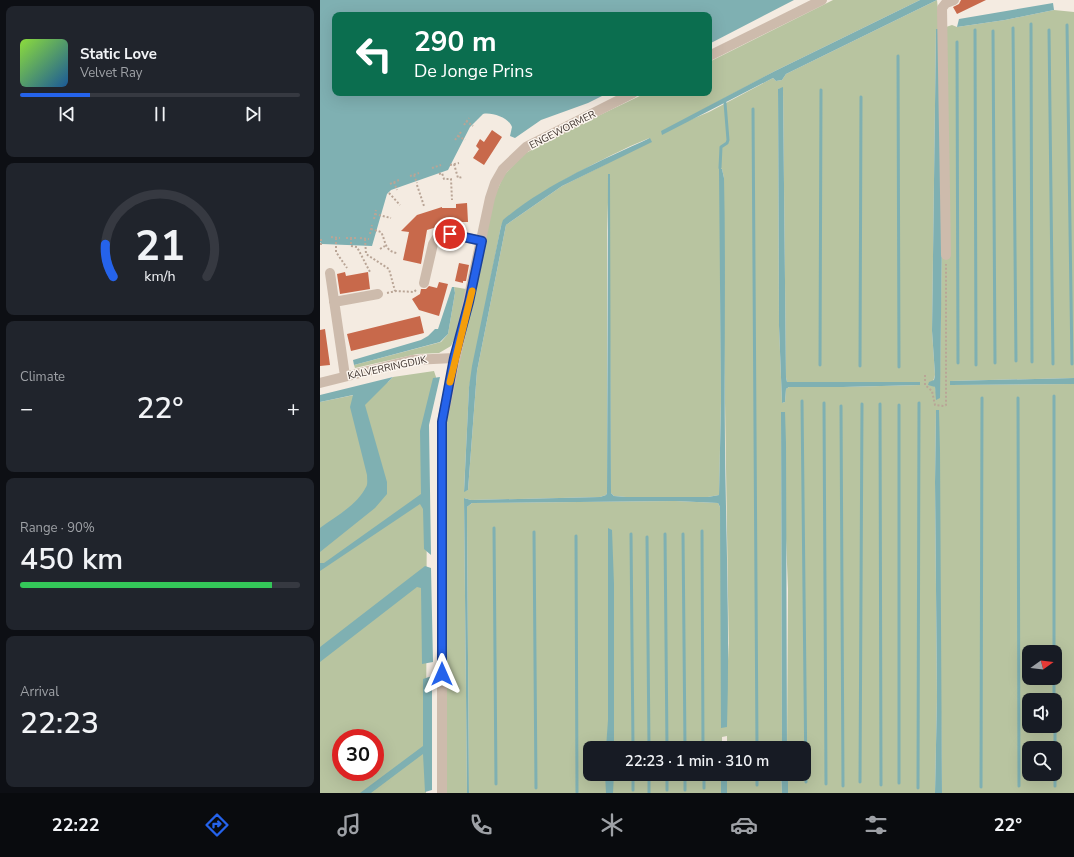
<!DOCTYPE html>
<html lang="en">
<head>
<meta charset="utf-8">
<style>
	:root { --surface:#171b24; --page:#20242c; --text:#f1f3f6; --muted:#9ea1a6; --line:#363941; --accent:#2563eb }
	body { margin:0; font-family:"Nunito Sans",sans-serif; background:var(--page); color:var(--text); height:100vh; display:flex; flex-direction:column; font-size:15px; white-space:nowrap }
	* { box-sizing:border-box; margin:0 }
	p { font-size:13px; color:var(--muted) }
	.icon { flex:none; width:22px; height:22px; fill:none; stroke:currentColor; stroke-width:2; stroke-linecap:round; stroke-linejoin:round }
	.map { position:relative; flex:1; overflow:hidden }
	.sheet { display:flex; flex-direction:column; gap:6px; padding:6px; background:#0d0f14; width:320px }
	.sheet>* { flex:none }
	.hud { position:absolute; left:12px; top:12px; width:380px; height:84px; border-radius:8px; box-shadow:0 4px 16px #0002; background:#0b6e4f; color:#fff; overflow:hidden }
	.needle { width:26px; rotate:75deg }
	.controls { position:absolute; left:702px; top:645px; display:grid; gap:8px }
	.controls a { display:grid; place-items:center; width:40px; height:40px; border-radius:8px; background:var(--surface); box-shadow:0 4px 16px #0002; font-size:20px }
	.speed { position:absolute; left:12px; top:729px; display:flex; gap:8px; font-size:20px; font-weight:700; text-align:center }
	.speed>* { display:grid; place-content:center; width:52px; height:52px; border-radius:50%; background:var(--surface); box-shadow:0 4px 16px #0002; line-height:1 }
	.speed .limit { border:6px solid #d22; background:#fff; color:#111 }
	.pin { position:absolute; display:grid; place-items:center; width:34px; height:34px; color:#fff; margin:-17px; border:2px solid #fff; border-radius:50%; box-shadow:0 1px 4px #0007 }
	.me { position:absolute; width:44px; margin:-22px; rotate:0deg; stroke-linejoin:round; filter:drop-shadow(0 0 3px #0008) }
	.turn { display:flex; align-items:center; gap:14px; height:84px; padding:0 16px; font-size:18px }
	.turn .icon { width:52px; height:52px; stroke-width:2.5 }
	.turn b { display:block; font-size:28px; line-height:34px }
	.big { font-size:30px; font-weight:600; line-height:1.1 }
	.sheet .tile { flex:1; display:flex; flex-direction:column; justify-content:center; gap:6px; min-width:0; padding:0 14px; border-radius:8px; background:var(--page) }
	.sheet .dial { align-items:center; gap:0 }
	.dial svg { height:104px; overflow:visible; fill:none; stroke:var(--line); stroke-width:7; stroke-linecap:round; text-anchor:middle }
	.dial text { fill:var(--text); stroke:none }
	.song { display:flex; align-items:center; gap:12px }
	.cover { width:48px; height:48px; border-radius:6px; background:linear-gradient(135deg,hsl(90 70% 55%),hsl(210 70% 35%)) }
	.played { height:4px; border-radius:2px; background:linear-gradient(90deg,var(--accent) 25%,var(--line) 25%) }
	.keys { display:flex; justify-content:space-around; direction:ltr }
	.heat { display:flex; justify-content:space-between; align-items:center; font-size:22px; direction:ltr }
	.charge { height:6px; border-radius:3px; background:linear-gradient(90deg,#34c759 90%,var(--line) 0) }
	.trip { position:absolute; left:263px; top:741px; width:228px; height:40px; border-radius:8px; background:var(--surface); box-shadow:0 4px 16px #0002; font-weight:600; line-height:40px; text-align:center }
	.menu { display:flex; height:64px; justify-content:space-around; align-items:center; background:#090b0e; color:var(--muted) }
	.menu .icon { width:28px; height:28px }
	.menu .active { color:var(--accent) }
	.menu b { font-size:18px; color:var(--text) }
	main { display:flex; flex:1; min-height:0 }
	.map>svg:first-child { display:block }
	.green { fill:#b8c4a0; fill-rule:evenodd }
	.water { fill:#7fb0b2 }
	.lines { fill:none; stroke-linecap:round; stroke-linejoin:round }
	.stream { stroke:#7fb0b2; stroke-width:3 }
	.building { fill:#c8694b }
	.path { stroke:#b9a596; stroke-width:2; stroke-dasharray:2 2; stroke-linecap:butt }
	.minor { stroke:#cdbbac; stroke-width:10 }
	.route-casing { stroke:#184099; stroke-width:10 }
	.route { stroke:#2563eb; stroke-width:7 }
	.slow { stroke:#f59e0b; stroke-width:7 }
	.labels { text-anchor:middle; stroke-width:3; stroke-linejoin:round; paint-order:stroke }
	.street-label { font-size:10px; fill:#3b302b; stroke:#fbf5ee }
</style>
</head>
<body>
<main>
<section class="sheet">
<div class="tile">
<div class="song"><i class="cover"></i><div><b>Static Love</b><p>Velvet Ray</p></div></div>
<div class="played"></div>
<div class="keys"><svg class="icon" aria-label="previous" viewBox="0 0 24 24"><path d="M18 5L8 12l10 7zM5 5v14"/></svg><svg class="icon" aria-label="pause" viewBox="0 0 24 24"><path d="M8 5v14M16 5v14"/></svg><svg class="icon" aria-label="next" viewBox="0 0 24 24"><path d="M6 5l10 7-10 7zM19 5v14"/></svg></div>
</div>
<div class="tile dial"><svg viewBox="0 0 100 80">
<path d="M14 69A42 42 0 1 1 86 69"/>
<path d="M14 69A42 42 0 0 1 8 44" stroke="#2563eb"/>
<text x="50" y="56" font-size="32" font-weight="700">21</text>
<text x="50" y="72" font-size="11">km/h</text>
</svg></div>
<div class="tile"><p>Climate</p>
<div class="heat"><a>−</a><b class="big">22°</b><a>+</a></div>
</div>
<div class="tile"><p>Range · 90%</p><b class="big">450 km</b><div class="charge"></div></div>
<div class="tile"><p>Arrival</p><b class="big">22:23</b></div>
</section>
<div class="map">
<svg width="754" height="793" viewBox="0 0 754 793">
	<rect width="100%" height="100%" fill="#f4ebe1"/>
	<path class="green" d="M513 0H600L455 71 341 132 389 112 453 78 456 81 462 80 466 74 617 0 620 29 632 25 637 27 685 20 734 10 754 12V378L630 381V385L754 384V793H622L619 546 620 515 616 411 615 482 617 697 615 793H468V774H484V748H467L468 589 461 413 462 748H407V736L402 737V748H270V774H401V793H149L147 521V507L152 503 355 501 398 503 400 507 409 660 404 338V178L402 169 400 168 401 401 399 495 388 497H306L294 496 291 493 289 174 287 231V493L286 495 280 497 151 500 144 498 147 793H127L125 447 127 414 174 197 184 175 204 154 259 125 326 93H389V62ZM616 29H620L622 236 620 373 616 392 615 387 612 385 615 375 612 331ZM463 88 466 377 467 382H600V385L523 387H469L466 389 465 402 462 403 459 326 458 89ZM330 138 286 164 242 186 186 225 157 371 148 490 144 491 149 388 181 226C191 204 304 147 330 138ZM709 652H735V678H709ZM709 700H735V726H709ZM709 748H735V774H709Z
		M134 287 146 289 136 335 131 346 119 353 97 354 35 368 34 365 121 342 128 334 135 293Z
		M114 371 116 377 107 425 106 793H0V402L34 395 68 382 73 377ZM21 738H55V772H21Z
		M407 774H461L462 793H407Z"/>
	<path class="water" d="M0 0H474L389 44V15H15V93H288L268 103 221 120 195 138 190 136 192 127C189 118 172 112 163 114L150 127 128 170 71 190 67 194 52 246 2 244 0 242Z
		M600 0H617L466 74 462 80 456 81 453 78 342 135 341 131 455 71Z
		M733 3 734 10 685 20 637 27 639 19Z
		M616 29H620L622 236 620 398 616 400 615 387 608 385 609 382 614 380 615 375 612 331Z
		M463 87 466 377 467 382H600V385L523 387H469L466 389 465 402 462 403 459 326 458 89Z
		M330 138 332 142 242 186 186 225 157 371 148 490 144 492 149 387 152 366 181 226 183 220C226 184 280 161 330 138Z
		M399 169H402L404 178C406 267 404 355 405 444 406 538 410 633 407 727L401 728 400 507 398 503 355 501 152 503 147 507V521L149 793H147L144 498 151 500 280 497 286 495 287 493 288 174H290L291 493 294 496 306 497H388L399 495 401 401Z
		M132 287H134L135 293 128 334 120 342 34 365 33 360 101 340 108 336 115 329H118Z
		M73 377 45 405 67 482V494L55 508 0 552V528C15 517 37 505 46 487 48 484 47 479 47 475L30 407 33 395 0 402V395Z
		M120 377 109 425 111 555 104 549 103 509 100 504 0 571V563H4L101 494 100 431 113 378Z
		M754 378V384L630 385V381Z
		M616 410H619L620 451 622 793H615L617 697 615 482Z
		M461 412H465L466 443 467 748H462Z
		M288 528 292 530 294 584V748H286L288 720Z
		M105 566 111 568 113 662 102 664 101 588 97 587 0 662V647Z
		M112 676V790L105 792 103 754 51 793H40L103 746V679Z
		M285 774H294L293 793H286Z
		M401 774H407V793H401Z
		M461 774H468V793H462Z"/>
	<g class="lines">
		<path class="stream" d="M711 24 712 362
			M747 25 752 364
			M693 28 696 361
			M655 30 656 365
			M729 30 733 364
			M673 31 675 363
			M637 42 638 363
			M578 56 579 367
			M433 109 437 748
			M400 168 401 147 407 143 408 140 405 103
			M500 365 501 90
			M540 366 541 97
			M734 396V652
			M698 398 699 786
			M482 401 486 782
			M504 403 506 784
			M560 404 561 785
			M521 406 523 786
			M174 528 176 784
			M382 531 383 748
			M214 532 216 788
			M311 534 313 748
			M345 534 347 748
			M363 534 365 748
			M256 536 257 792
			M327 537 329 748
			M734 678V700
			M735 726V748
			M313 774V790
			M329 774V793
			M347 774V790
			M365 774V790
			M384 774V788
			M437 774V785
			M735 774V786
			M540 782 542 404
			M579 783V405
			M661 787 662 398
			M598 788 599 403"/>
	</g>
	<path class="building" d="M641 0H666L637 14 633 7 639 4Z
		M172 130 182 137 164 165 153 158 159 149 156 146 160 139 164 142Z
		M147 203 148 222H135V225L120 226 107 230 101 264 83 260 89 232 81 231 97 215 122 207V208H136V204Z
		M139 263 149 265 146 281H143V283L135 281Z
		M25 272 26 276 48 272 50 289 20 294 17 274Z
		M119 282 128 284 119 316 99 310 92 299 100 294 101 289H106L109 286 117 288Z
		M100 316 104 333 31 351 27 334Z
		M5 329 10 365 0 366V330Z"/>
	<g class="lines">
		<path class="path" d="M146 121 153 126
			M144 125 149 118
			M138 136 145 140
			M135 140 141 132
			M134 164 138 178 142 177
			M130 165 139 163
			M112 168 121 165
			M119 174 122 173 124 179H131L132 200
			M94 175 97 183
			M90 176 99 173
			M74 182 77 190
			M70 184 79 180
			M97 185 104 206
			M69 193 80 205
			M55 214 71 218
			M54 219 56 210
			M51 229 61 232C66 241 64 251 77 253
			M50 234 52 225
			M11 237 20 238
			M16 238V252L27 268
			M26 238H36
			M31 238V246L37 247 50 272
			M40 238 49 239
			M45 239 46 254 69 269 75 291
			M1 245V237
			M60 249 65 246
			M67 293 76 291 94 292 97 289
			M605 375V385L612 391 615 405 624 406 626 405V264"/>
		<path class="minor" d="M389 56 502 0
			M626 255 622 8 626 3 634 0
			M10 273 25 376
			M104 283 113 244 116 239 130 234 162 241
			M14 302 58 294
			M0 383 92 360 134 358
			M122 793V422L170 198 175 183 183 169 206 147 313 93"/>
	</g>
	<g class="lines">
		<defs>
			<path id="route" d="M122 674V422L134 358 149 302 162 241 130 234"/>
		</defs>
		<use href="#route" class="route-casing"/>
		<use href="#route" class="route"/>
		<path class="slow" d="M130 382 152 291"/>
	</g>
	<g class="labels">
		<g class="street-label">
			<text transform="translate(242 129) rotate(-27)" y="4">ENGEWORMER</text>
			<text transform="translate(67 367) rotate(-12)" y="4">KALVERRINGDIJK</text>
		</g>
	</g>
</svg>
<div class="controls">
<a><svg class="needle" viewBox="-14 -14 28 28"><path d="M0-13l5 13h-10z" fill="#e53935"/><path d="M0 13l5-13h-10z" fill="#9ea1a6"/></svg></a>
<a><svg class="icon" aria-label="sound" viewBox="0 0 24 24"><path d="M4 9h4l5-4v14l-5-4H4zM17 9q2 3 0 6"/></svg></a>
<a><svg class="icon" aria-label="search" viewBox="0 0 24 24"><circle cx="10" cy="10" r="6"/><path d="M15 15l6 6"/></svg></a>
</div>
<div class="speed"><div class="limit">30</div></div>
<div class="pin" style="left:130px;top:234px;background:#d93025"><svg class="icon" aria-label="arrive" viewBox="0 0 24 24"><path d="M6 21V4h12l-3 4 3 4H6"/></svg></div>
<svg class="me" style="left:122px;top:674px" viewBox="-20 -20 40 40"><path d="M0-17L14 15 0 8-14 15z" fill="#2563eb" stroke="#fff" stroke-width="4"/></svg>
<div class="trip">22:23 · 1 min · 310 m</div>
<div class="hud">
<div class="turn"><svg class="icon" aria-label="left" viewBox="0 0 24 24"><path d="M17 20v-9H6M10 6l-5 5 5 5"/></svg><div><b>290 m</b>De Jonge Prins</div></div>
</div>
</div>
</main>
<nav class="menu">
<b>22:22</b>
<svg class="icon active" aria-label="directions" viewBox="0 0 24 24"><path d="M12 3l9 9-9 9-9-9zM9 14v-3h6M13 9l2 2-2 2"/></svg>
<svg class="icon" aria-label="music" viewBox="0 0 24 24"><path d="M9 18V5l10-2v13"/><circle cx="6" cy="18" r="3"/><circle cx="16" cy="16" r="3"/></svg>
<svg class="icon" aria-label="phone" viewBox="0 0 24 24"><path d="M5 4h4l2 5-3 2q2 4 5 5l2-3 5 2v4C11 20 4 13 5 4z"/></svg>
<svg class="icon" aria-label="climate" viewBox="0 0 24 24"><path d="M12 3v18M4 7l16 10M4 17L20 7"/></svg>
<svg class="icon" aria-label="car" viewBox="0 0 24 24"><path d="M5 17H2v-5l4-1 3-4h7l3 4 3 1v5h-3M9 17h6M6 11h13"/><circle cx="7" cy="17" r="2"/><circle cx="17" cy="17" r="2"/></svg>
<svg class="icon" aria-label="filters" viewBox="0 0 24 24"><path d="M4 7h16M4 17h16"/><circle cx="9" cy="7" r="2"/><circle cx="15" cy="17" r="2"/></svg>
<b>22°</b>
</nav>
</body>
</html>
